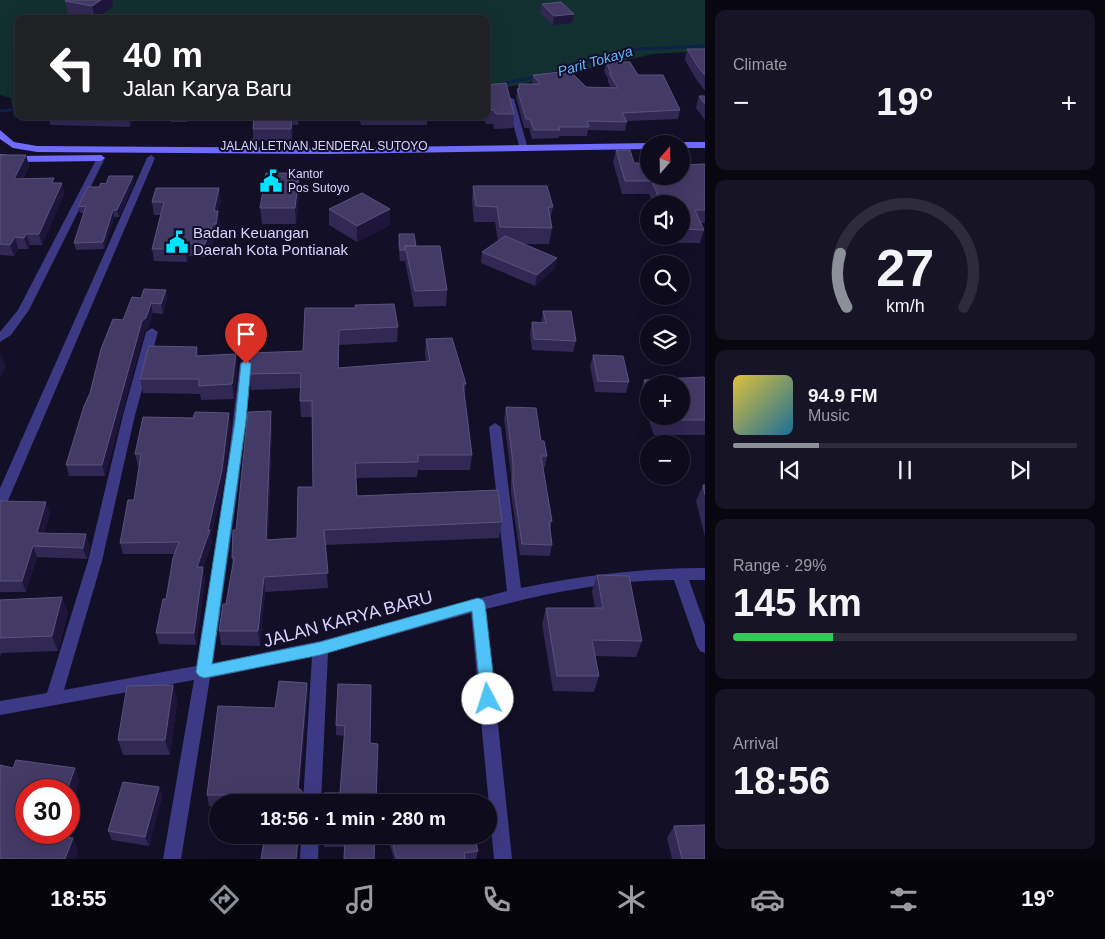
<!DOCTYPE html>
<html lang="en">
<head>
<meta charset="utf-8">
<style>
	:root { --surface:#0e0b1c; --page:#171425; --text:#f1f3f6; --muted:#9b9ba3; --line:#2e2b3b; --accent:#8c9099 }
	body { margin:0; font-family:Arial,sans-serif; background:var(--page); color:var(--text); height:100vh; display:flex; flex-direction:column; font-size:19px; white-space:nowrap }
	* { box-sizing:border-box; margin:0 }
	p { font-size:16px; color:var(--muted) }
	.icon { flex:none; width:28px; height:28px; fill:none; stroke:currentColor; stroke-width:2; stroke-linecap:round; stroke-linejoin:round }
	.map { position:relative; flex:1; overflow:hidden }
	.drawer { display:flex; flex-direction:column; gap:10px; padding:10px; background:#08060f; width:400px }
	.drawer>* { flex:none }
	.top-card { position:absolute; left:15px; top:15px; width:475px; height:105px; border-radius:10px; box-shadow:0 5px 20px #0002,0 0 0 1px var(--line); background:#202124; color:#fff; overflow:hidden }
	.needle { width:32px; rotate:20deg }
	.buttons { position:absolute; left:640px; top:135px; display:grid; gap:10px }
	.buttons a { display:grid; place-items:center; width:50px; height:50px; border-radius:50%; background:var(--surface); box-shadow:0 5px 20px #0002,0 0 0 1px var(--line); font-size:25px }
	.speed { position:absolute; left:15px; top:779px; display:flex; gap:10px; font-size:25px; font-weight:700; text-align:center }
	.speed>* { display:grid; place-content:center; width:65px; height:65px; border-radius:50%; background:var(--surface); box-shadow:0 5px 20px #0002,0 0 0 1px var(--line); line-height:1 }
	.speed .limit { border:8px solid #d22; background:#fff; color:#111 }
	.pin { position:absolute; display:grid; place-items:center; width:42px; height:42px; color:#fff; margin:-51px -21px; border-radius:50% 50% 50% 0; rotate:-45deg; box-shadow:0 0 5px #0007 }
	.pin .icon { rotate:45deg }
	.me { position:absolute; width:55px; margin:-28px; rotate:355deg; stroke-linejoin:round; filter:drop-shadow(0 0 4px #0008) }
	.turn { display:flex; align-items:center; gap:18px; height:105px; padding:0 25px; font-size:22px }
	.turn .icon { width:65px; height:65px; stroke-width:2.5 }
	.turn b { display:block; font-size:35px; line-height:42px }
	.big { font-size:38px; font-weight:800; line-height:1.1 }
	.drawer .tile { flex:1; display:flex; flex-direction:column; justify-content:center; gap:8px; min-width:0; padding:0 18px; border-radius:10px; background:var(--page) }
	.drawer .dial { align-items:center; gap:0 }
	.dial svg { height:130px; overflow:visible; fill:none; stroke:var(--line); stroke-width:7; stroke-linecap:round; text-anchor:middle }
	.dial text { fill:var(--text); stroke:none }
	.song { display:flex; align-items:center; gap:15px }
	.cover { width:60px; height:60px; border-radius:8px; background:linear-gradient(135deg,hsl(50 70% 55%),hsl(200 70% 35%)) }
	.played { height:5px; border-radius:2px; background:linear-gradient(90deg,var(--accent) 25%,var(--line) 25%) }
	.keys { display:flex; justify-content:space-around; direction:ltr }
	.heat { display:flex; justify-content:space-between; align-items:center; font-size:28px; direction:ltr }
	.charge { height:8px; border-radius:4px; background:linear-gradient(90deg,#34c759 29%,var(--line) 0) }
	.trip { position:absolute; left:209px; top:794px; width:288px; height:50px; border-radius:25px; background:var(--surface); box-shadow:0 5px 20px #0002,0 0 0 1px var(--line); font-weight:800; line-height:50px; text-align:center }
	.menu { display:flex; height:80px; justify-content:space-around; align-items:center; background:#06040b; color:var(--muted) }
	.menu .icon { width:35px; height:35px }
	.menu .on { color:var(--accent) }
	.menu b { font-size:22px; color:var(--text) }
	main { display:flex; flex:1; min-height:0 }
	.map>svg:first-child { display:block }
	.green { fill:#12302f }
	.lines { fill:none; stroke-linecap:round; stroke-linejoin:round }
	.stream { stroke:#0c2248; stroke-width:3 }
	.street { fill:#3d3a85; fill-rule:evenodd }
	.secondary { fill:#6f6bff; fill-rule:evenodd }
	.wall { fill:#312854; fill-rule:evenodd }
	.shaded-wall { fill:#1d163a }
	.building { fill:#433a66; stroke:#5a527e }
	.route { fill:#4fc3f7; stroke:#337fa1 }
	.labels { text-anchor:middle; stroke-width:4; stroke-linejoin:round; paint-order:stroke }
	.far-street-label { font-size:12px; fill:#d9d4ff; stroke:#130f26 }
	.far-poi-label { font-size:12px; fill:#d9d4ff; stroke:#130f26; text-anchor:start }
	.far-water-label { font-size:14px; font-style:italic; fill:#62b6ff; stroke:#130f26 }
	.poi-label { font-size:15px; fill:#d9d4ff; stroke:#130f26; text-anchor:start }
	.near-street-label { font-size:18px; fill:#d9d4ff; stroke:#130f26 }
</style>
</head>
<body>
<main>
<div class="map">
<svg width="705" height="859" viewBox="0 0 705 859">
	<rect width="100%" height="100%" fill="#130f26"/>
	<path class="green" d="M0 0H705V51L653 54 486 92V19H19V116L14 117 11 98 0 95Z"/>
	<g class="lines">
		<path class="stream" d="M548 74 637 49 705 46
			M486 87 540 76
			M0 111 19 109"/>
		<path class="street" d="M507 97 514 99 528 149 527 151 520 149 506 99Z
			M101 155 105 158 29 310 11 335 0 342V332L18 310 97 158Z
			M151 155 155 158 7 503 5 507 0 508V488L147 158Z
			M152 328 158 332 135 415 102 561 64 690 196 666 225 488 240 363 246 359 252 363 238 488 213 663 320 641 507 591 489 427 495 423 501 427 521 588C583 575 643 568 705 568V580H689L705 625V653L700 651 697 646 674 580C610 580 547 593 486 609L512 859H494L471 613 328 653 321 802H303L312 657 210 678 181 859H163L194 680 0 715V701L47 693 88 561 123 415 146 332Z
			M301 835H319L318 859H300Z"/>
		<path class="secondary" d="M0 130 14 142 37 146 327 148 649 143 651 144H649V149L327 154 37 152 13 148 0 139Z
			M681 142H705V148H681V144H677Z
			M0 154 19 156 101 155 105 158 101 161 19 162 0 160Z"/>
	</g>
	<path class="wall" d="M65 1 113 7 95 19H93L68 14Z
		M542 4 574 14 572 23 553 25 540 13Z
		M687 49H705V91L696 79 685 60Z
		M606 62 638 75 680 110 678 119 627 121 625 131 588 130 587 136H559V138L532 139 529 128H524L516 97 519 84H533L532 83 533 75 586 87 611 88 608 82V79L604 71Z
		M486 85 514 114 513 128 494 129 493 124H486L485 121H477L476 116H486Z
		M699 96H705V120L696 108Z
		M48 116H135L130 127 50 125Z
		M170 116H189L187 122H171Z
		M254 116H299L298 125H293L292 140 253 141V129Z
		M359 116H427V125H361Z
		M616 150 634 163 649 176 705 164V223H701L704 230 700 243H668L665 236H681V204H653L649 194H622L613 162Z
		M0 155H26L29 166 23 179 55 183H62L64 194 42 245H30L28 249H18L14 256 0 255Z
		M299 173 300 189 296 224H262L260 208Z
		M133 176 134 182 119 217H114L104 249 76 250 74 243 84 213H80L78 207 106 184Z
		M473 186 553 207 550 220 552 228 549 244H524L555 268 535 286 481 263 482 252 498 241 495 222H474L472 201Z
		M219 188 221 200 218 211 220 223 217 237H215L207 257 189 256 187 262 154 261 152 249 161 215H154L152 202Z
		M329 209H390V225L357 242 329 225Z
		M399 234 416 246 447 290 446 306 414 307 405 261H400L398 245Z
		M166 290 167 300 163 314 153 313 148 328 144 332 105 476H69L66 465 123 320 141 298Z
		M305 308 398 327 397 342 339 345V368L426 361 425 354 426 339 466 384 464 396 472 455 470 470H418L417 477 356 478 357 496 502 522 499 538 325 545 328 588 265 592 260 646 221 645 219 631 226 604 233 565 232 558 236 530 272 426 268 540 297 538 313 487 312 417H301L300 401 301 388 251 390 249 374 303 351Z
		M543 311 576 341 573 352 532 350 530 333 532 322 541 323Z
		M593 355 629 382 626 393 595 392 590 366Z
		M199 356 237 369 234 399 201 400 200 394 143 393 140 379Z
		M644 380H705V435H654L640 395ZM649 384 681 416H649Z
		M506 407 541 441 547 456 545 467H543L552 521 550 530 552 545 550 556 520 555 511 493V474L504 419Z
		M231 425 224 482 211 537 212 542 203 568 205 579 196 645 159 644 156 633 166 599 174 554H123L120 543 134 500 139 466H138L135 454Z
		M703 485H705V537L696 501Z
		M0 501 50 513 44 533 90 545 87 559 37 557 26 592H0Z
		M597 575 642 641 636 657 595 656 599 676 594 692 553 691 542 624 546 608H595L592 591Z
		M0 600 68 612 58 651 1 653 0 658Z
		M307 683 308 694 299 789 303 793V802H218V806H209L207 795 275 708Z
		M173 685 177 701 170 755H123L118 740Z
		M371 685 345 736 336 735V725Z
		M159 787 162 796 149 846 112 840 108 831Z
		M674 826 705 859H672L667 838Z
		M228 835H299L298 841V859H261L263 845 230 844Z
		M323 835H376L345 847H324Z
		M387 835H474L478 851 476 859H394Z"/>
	<path class="shaded-wall" d="M101 0H112L113 7 95 19 92 6Z
		M574 14 572 23 553 25 554 16Z
		M129 116H135L130 127 129 117Z
		M186 116H189L187 122Z
		M292 116 293 125 292 140 291 129Z
		M26 155 29 166 17 190 14 179Z
		M299 173 300 189 296 224 295 208Z
		M133 176 134 182 119 217 117 210Z
		M62 183 64 194 42 245 39 234Z
		M219 188 221 200 218 211 220 223 217 237 214 211Z
		M390 209V225L357 242V226Z
		M113 210 114 217 104 249 103 242Z
		M213 224 215 237 207 257 205 244Z
		M26 234 30 245 28 249 24 238Z
		M15 237 18 249 14 256 10 245Z
		M187 243 189 256 187 262 185 249Z
		M557 258 555 268 535 286 537 275Z
		M166 290 167 300 163 314 161 304Z
		M151 303 153 313 148 328 144 332 105 476 102 465 142 321Z
		M197 347 200 361 196 356Z
		M236 354 237 369 234 399 232 384Z
		M2 355 6 367 0 378V358Z
		M271 411 272 426 267 555 266 540Z
		M229 413 231 425 224 482 211 537 212 542 203 568 205 579 196 645 194 633 197 567 208 530Z
		M46 502 50 513 41 544 37 533Z
		M86 534 90 545 87 559 83 548Z
		M33 546 37 557 26 592 22 581Z
		M264 577 265 592 260 646 258 631Z
		M62 597 68 612 58 651 52 636Z
		M307 683 308 694 299 799 298 789Z
		M173 685 177 701 170 755 165 740Z
		M75 768 80 781 69 814V790H67Z
		M159 787 162 796 149 846 145 837Z
		M51 832H62L57 846 51 834Z
		M296 835H299L298 841V859H296Z
		M73 838 79 850 76 859H65Z"/>
	<path class="building" d="M67 0H101L92 6 65 1Z
		M561 2 574 14 554 16 542 4Z
		M687 49H705V75L699 68Z
		M606 62H630L638 75H663L680 110 622 113 627 122 587 121 589 127H559L560 130H534L530 119H526L517 89H519V84H540L533 75 570 71 586 87 618 88 609 73H611Z
		M506 83 514 114H496L494 110H488L486 107V85Z
		M699 96H705V104Z
		M254 116H292L291 129H253Z
		M616 150H630L634 163H649V176H681V165L705 164V210H695L704 230 681 229V204H661L652 181H625Z
		M0 155H26L14 179 54 178 52 183H62L39 234H26L24 238 15 237 10 245 0 244Z
		M266 173H299L295 208H260Z
		M109 176H133L117 210H113L103 242 74 243 86 206 78 207 88 187H99L101 183 106 184Z
		M473 186H547L553 207H548L552 228 500 227 497 207 476 206Z
		M156 188H219L214 211H218L216 224H213L205 244 187 243 185 249H152L164 202H152Z
		M362 193 390 209 357 226 329 209Z
		M399 234H414L416 246H405V250H400Z
		M505 236 557 258 537 275 482 252Z
		M405 246H440L447 290 415 291Z
		M144 289 166 290 161 304 151 303 146 318 142 321 102 465H66L84 406 90 393 101 349 113 319 123 320 132 297 141 298Z
		M394 304 398 327 339 330 338 368 430 361 426 339 452 338 466 384H463L472 455H418V462L355 463 357 496 498 490 502 522 324 530 328 573 264 577 258 631H219L223 604H226L234 558H232L233 530H236L248 412 271 411 266 540 297 538 298 487H313L312 401H300L301 373 249 374 252 353 303 351 305 308H356L355 305Z
		M543 311H571L576 341 534 339 532 322 546 323Z
		M149 346 197 347 196 356 236 354 232 384 199 386V379H140Z
		M593 355 623 356 629 382 598 381Z
		M704 377 705 380V420H659L657 416H681V384H649V393L644 380Z
		M506 407 536 408 541 441H544L547 456H541L552 521H549L552 545 522 544 513 482V463Z
		M195 412 229 413 222 470 208 530H210L197 567H203L194 633H156L163 599H166L173 558 179 542 120 543 128 500H134L141 454H135L143 417 193 418Z
		M703 485H705V495Z
		M0 501 46 502 37 533 86 534 83 548 33 546 22 581H0Z
		M597 575 629 576 642 641 592 640 599 676H557L546 608H603Z
		M62 597 52 636 0 638V600Z
		M279 681 307 683 298 789H300L303 793 301 802H232L233 795H207L218 706 275 708Z
		M338 684 371 685 370 743 378 744 376 802H324V793H340L345 726 336 725Z
		M173 685 165 740H118L127 686Z
		M16 760 75 768 67 790H26V832H51V834L73 838 65 859H0V765L13 768Z
		M123 782 159 787 145 837 108 831Z
		M705 825V859H682L674 826Z
		M264 835H296L295 838 298 839 296 859H261L265 835Z
		M323 835H375L374 859H344L345 838H323Z
		M390 835H474L478 851 464 853 465 859H397Z"/>
	<path class="route" d="M246 360 251 364 246 421 212 664 320 642 478 598 483 600 485 604 496 699 494 704 488 706 483 704 481 699 472 611 320 655 204 678 199 676 196 672 235 421 241 364Z"/>
	<defs>
		<symbol id="civic-bare" viewBox="-9 -9 18 18"><path d="M-.6-6.5H3V-4.5H.6V-3L4-1V1h2V6H-6V1h2V-1L-.6-3ZM-1.2 2.5V6h2.4V2.5Z" fill="#00e5ff" stroke="#130f26" stroke-width="2.5" paint-order="stroke"/></symbol>
	</defs>
	<g fill-rule="evenodd">
		<use href="#civic-bare" x="255" y="165" width="32" height="32"/>
		<use href="#civic-bare" x="161" y="226" width="32" height="32"/>
	</g>
	<g class="labels">
		<g class="far-street-label">
			<text x="324" y="150">JALAN LETNAN JENDERAL SUTOYO</text>
		</g>
		<g class="far-poi-label">
			<text x="288" y="178">Kantor<tspan x="288" dy="14">Pos Sutoyo</tspan></text>
		</g>
		<g class="far-water-label">
			<text transform="translate(595 61) rotate(-16)" y="5">Parit Tokaya</text>
		</g>
		<g class="poi-label">
			<text x="193" y="238">Badan Keuangan<tspan x="193" dy="17">Daerah Kota Pontianak</tspan></text>
		</g>
		<g class="near-street-label">
			<text transform="translate(348 619) rotate(-15)" y="6">JALAN KARYA BARU</text>
		</g>
	</g>
</svg>
<div class="buttons">
<a><svg class="needle" viewBox="-14 -14 28 28"><path d="M0-13l5 13h-10z" fill="#e53935"/><path d="M0 13l5-13h-10z" fill="#9b9ba3"/></svg></a>
<a><svg class="icon" aria-label="sound" viewBox="0 0 24 24"><path d="M4 9h4l5-4v14l-5-4H4zM17 9q2 3 0 6"/></svg></a>
<a><svg class="icon" aria-label="search" viewBox="0 0 24 24"><circle cx="10" cy="10" r="6"/><path d="M15 15l6 6"/></svg></a>
<a><svg class="icon" aria-label="layers" viewBox="0 0 24 24"><path d="M12 4l9 5-9 5-9-5zM3 14l9 5 9-5"/></svg></a>
<a>+</a>
<a>−</a>
</div>
<div class="speed"><div class="limit">30</div></div>
<div class="pin" style="left:246px;top:364px;background:#d93025"><svg class="icon" aria-label="arrive" viewBox="0 0 24 24"><path d="M6 21V4h12l-3 4 3 4H6"/></svg></div>
<svg class="me" style="left:488px;top:699px" viewBox="-20 -20 40 40"><circle r="19" fill="#fff"/><path d="M0-13L10 11 0 6-10 11z" fill="#4fc3f7"/></svg>
<div class="trip">18:56 · 1 min · 280 m</div>
<div class="top-card">
<div class="turn"><svg class="icon" aria-label="left" viewBox="0 0 24 24"><path d="M17 20v-9H6M10 6l-5 5 5 5"/></svg><div><b>40 m</b>Jalan Karya Baru</div></div>
</div>
</div>
<section class="drawer">
<div class="tile"><p>Climate</p>
<div class="heat"><a>−</a><b class="big">19°</b><a>+</a></div>
</div>
<div class="tile dial"><svg viewBox="0 0 100 80">
<path d="M14 69A42 42 0 1 1 86 69"/>
<path d="M14 69A42 42 0 0 1 10 36" stroke="#8c9099"/>
<text x="50" y="56" font-size="32" font-weight="700">27</text>
<text x="50" y="72" font-size="11">km/h</text>
</svg></div>
<div class="tile">
<div class="song"><i class="cover"></i><div><b>94.9 FM</b><p>Music</p></div></div>
<div class="played"></div>
<div class="keys"><svg class="icon" aria-label="previous" viewBox="0 0 24 24"><path d="M18 5L8 12l10 7zM5 5v14"/></svg><svg class="icon" aria-label="pause" viewBox="0 0 24 24"><path d="M8 5v14M16 5v14"/></svg><svg class="icon" aria-label="next" viewBox="0 0 24 24"><path d="M6 5l10 7-10 7zM19 5v14"/></svg></div>
</div>
<div class="tile"><p>Range · 29%</p><b class="big">145 km</b><div class="charge"></div></div>
<div class="tile"><p>Arrival</p><b class="big">18:56</b></div>
</section>
</main>
<nav class="menu">
<b>18:55</b>
<svg class="icon on" aria-label="directions" viewBox="0 0 24 24"><path d="M12 3l9 9-9 9-9-9zM9 14v-3h6M13 9l2 2-2 2"/></svg>
<svg class="icon" aria-label="music" viewBox="0 0 24 24"><path d="M9 18V5l10-2v13"/><circle cx="6" cy="18" r="3"/><circle cx="16" cy="16" r="3"/></svg>
<svg class="icon" aria-label="phone" viewBox="0 0 24 24"><path d="M5 4h4l2 5-3 2q2 4 5 5l2-3 5 2v4C11 20 4 13 5 4z"/></svg>
<svg class="icon" aria-label="climate" viewBox="0 0 24 24"><path d="M12 3v18M4 7l16 10M4 17L20 7"/></svg>
<svg class="icon" aria-label="car" viewBox="0 0 24 24"><path d="M5 17H2v-5l4-1 3-4h7l3 4 3 1v5h-3M9 17h6M6 11h13"/><circle cx="7" cy="17" r="2"/><circle cx="17" cy="17" r="2"/></svg>
<svg class="icon" aria-label="filters" viewBox="0 0 24 24"><path d="M4 7h16M4 17h16"/><circle cx="9" cy="7" r="2"/><circle cx="15" cy="17" r="2"/></svg>
<b>19°</b>
</nav>
</body>
</html>
